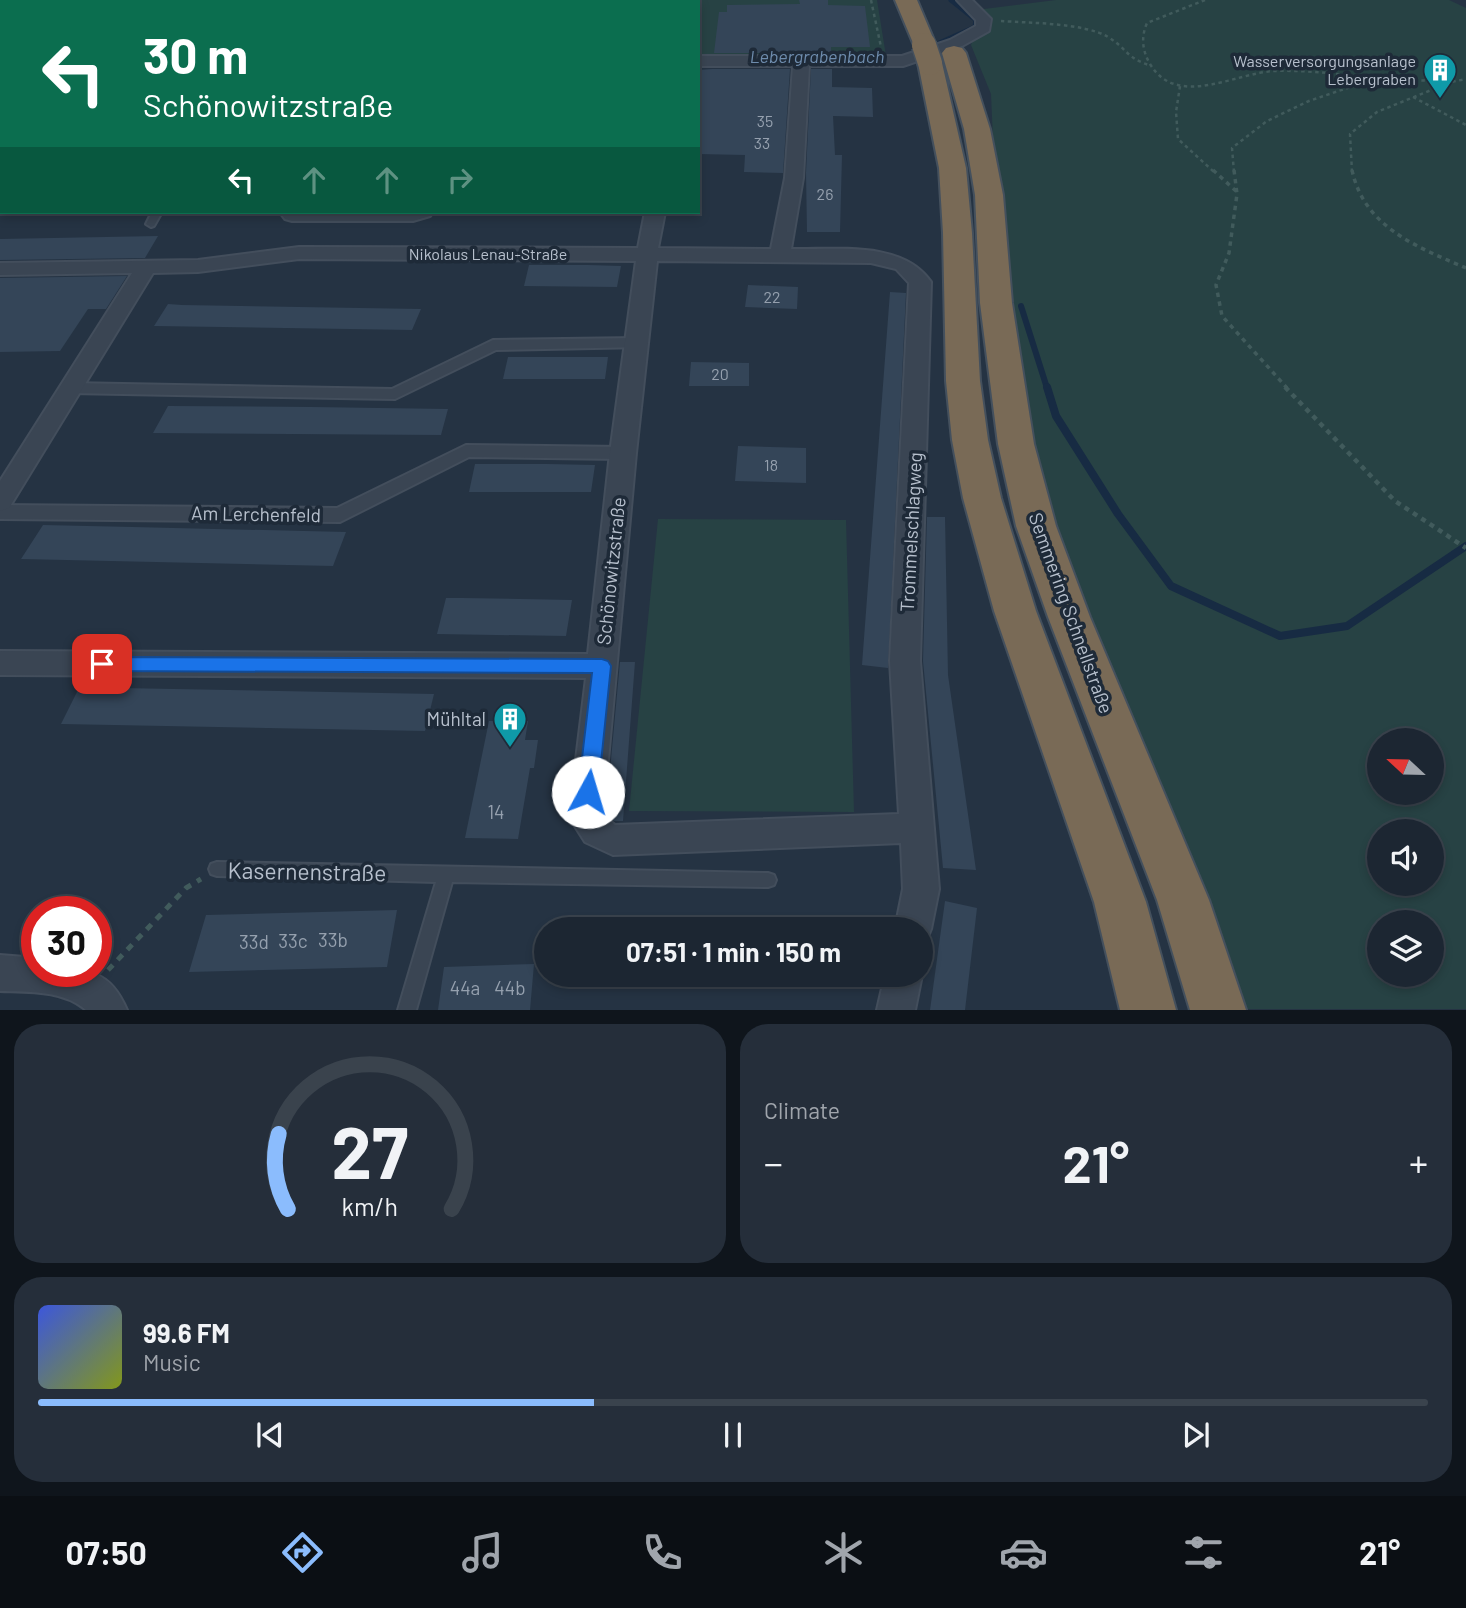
<!DOCTYPE html>
<html lang="en">
<head>
<meta charset="utf-8">
<style>
	:root { --surface:#1c2632; --page:#252e3a; --text:#f1f3f6; --muted:#a0a5ac; --line:#3a434d; --accent:#8bbcfd }
	body { margin:0; font-family:Barlow,sans-serif; background:var(--page); color:var(--text); height:100vh; display:flex; flex-direction:column; font-size:26px; white-space:nowrap }
	* { box-sizing:border-box; margin:0 }
	p { font-size:23px; color:var(--muted) }
	.icon { flex:none; width:38px; height:38px; fill:none; stroke:currentColor; stroke-width:2; stroke-linecap:round; stroke-linejoin:round }
	.map { position:relative; height:1010px; overflow:hidden }
	.side { display:flex; flex-direction:column; gap:14px; padding:14px; background:#0f151c; flex:1 }
	.side>* { flex:none }
	.guide { position:absolute; left:0px; top:0px; width:700px; height:214px; box-shadow:0 4px 10px #0003,0 0 0 2px var(--line); background:#0b6e4f; color:#fff; overflow:hidden }
	.needle { width:46px; rotate:292deg }
	.controls { position:absolute; left:1367px; top:728px; display:grid; gap:14px }
	.controls a { display:grid; place-items:center; width:77px; height:77px; border-radius:50%; background:var(--surface); box-shadow:0 4px 10px #0003,0 0 0 2px var(--line); font-size:35px }
	.speed { position:absolute; left:21px; top:896px; display:flex; gap:14px; font-size:35px; font-weight:700; text-align:center }
	.speed>* { display:grid; place-content:center; width:91px; height:91px; border-radius:50%; background:var(--surface); box-shadow:0 4px 10px #0003,0 0 0 2px var(--line); line-height:1 }
	.speed .limit { border:10px solid #d22; background:#fff; color:#111 }
	.pin { position:absolute; display:grid; place-items:center; width:60px; height:60px; color:#fff; margin:-30px; border-radius:14px; box-shadow:0 4px 10px #0006 }
	.me { position:absolute; width:77px; margin:-38px; rotate:6deg; stroke-linejoin:round; filter:drop-shadow(0 0 5px #0008) }
	.turn { display:flex; align-items:center; gap:24px; height:147px; padding:0 28px; font-size:32px }
	.turn .icon { width:91px; height:91px; stroke-width:2.5 }
	.turn b { display:block; font-size:49px; line-height:60px }
	.lanes { display:flex; align-items:center; height:66px; padding:0 28px; background:#0003; justify-content:center; gap:35px; direction:ltr }
	.lanes .off { opacity:.35 }
	.big { font-size:52px; font-weight:700; line-height:1.1 }
	.side .tile { flex:1; display:flex; flex-direction:column; justify-content:center; gap:10px; min-width:0; padding:0 24px; border-radius:28px; background:var(--page) }
	.side .dial { align-items:center; gap:0 }
	.dial svg { height:182px; overflow:visible; fill:none; stroke:var(--line); stroke-width:7; stroke-linecap:round; text-anchor:middle }
	.dial text { fill:var(--text); stroke:none }
	.song { display:flex; align-items:center; gap:21px }
	.cover { width:84px; height:84px; border-radius:10px; background:linear-gradient(135deg,hsl(230 70% 55%),hsl(70 70% 35%)) }
	.played { height:7px; border-radius:4px; background:linear-gradient(90deg,var(--accent) 40%,var(--line) 40%) }
	.keys { display:flex; justify-content:space-around; direction:ltr }
	.heat { display:flex; justify-content:space-between; align-items:center; font-size:38px; direction:ltr }
	.side .tiles { flex:1; display:grid; gap:14px; grid-template-columns:1fr 1fr }
	.tile:last-child { grid-column:span 2 }
	.trip { position:absolute; left:534px; top:917px; width:399px; height:70px; border-radius:35px; background:var(--surface); box-shadow:0 4px 10px #0003,0 0 0 2px var(--line); font-weight:700; line-height:70px; text-align:center }
	.tab-bar { display:flex; height:112px; justify-content:space-around; align-items:center; background:#0b0f14; color:var(--muted) }
	.tab-bar .icon { width:49px; height:49px }
	.tab-bar .on { color:var(--accent) }
	.tab-bar b { font-size:32px; color:var(--text) }
	.map>svg:first-child { display:block }
	.green { fill:#274244; fill-rule:evenodd }
	.lines { fill:none; stroke-linecap:round; stroke-linejoin:round }
	.stream-far2 { stroke:#172b43; stroke-width:5 }
	.stream-far1 { stroke:#172b43; stroke-width:6 }
	.stream { stroke:#172b43; stroke-width:8 }
	.building { fill:#344558 }
	.service-casing { stroke:#434e5c; stroke-width:4 }
	.pedestrian-casing { stroke:#434e5c; stroke-width:4 }
	.minor-casing { stroke:#434e5c; stroke-width:4 }
	.primary-casing { stroke:#434e5c; stroke-width:4 }
	.motorway-casing { stroke:#44505d; stroke-width:4 }
	.path-far3 { stroke:#415b5c; stroke-width:2.5; stroke-dasharray:3.5 3.5; stroke-linecap:butt }
	.path-far2 { stroke:#415b5c; stroke-width:3.5; stroke-dasharray:4.5 4.5; stroke-linecap:butt }
	.path-far1 { stroke:#415b5c; stroke-width:4.5; stroke-dasharray:5 5; stroke-linecap:butt }
	.path { stroke:#415b5c; stroke-width:5; stroke-dasharray:7 7; stroke-linecap:butt }
	.service { fill:#3a4553; fill-rule:evenodd }
	.pedestrian { fill:#3a4553; fill-rule:evenodd }
	.minor { fill:#3a4553; fill-rule:evenodd }
	.primary { fill:#586473; fill-rule:evenodd }
	.motorway { fill:#796a56; fill-rule:evenodd }
	.motorway-bridge-casing { stroke:#44505d; stroke-width:27; stroke-linecap:butt }
	.motorway-bridge { stroke:#796a56; stroke-width:24 }
	.route { fill:#1a73e8; stroke:#114b97; stroke-width:2 }
	.labels { text-anchor:middle; stroke-width:7; stroke-linejoin:round; paint-order:stroke }
	.far-poi-label { font-size:16px; fill:#b7c0cd; stroke:#1e2a38; text-anchor:end }
	.number-label { font-size:16px; fill:#95a0ae }
	.far-street-label { font-size:16px; fill:#b7c0cd; stroke:#1e2a38 }
	.far-water-label { font-size:18px; font-style:italic; fill:#6e8cad; stroke:#1e2a38 }
	.street-label { font-size:19px; fill:#b7c0cd; stroke:#1e2a38 }
	.poi-label { font-size:19px; fill:#b7c0cd; stroke:#1e2a38; text-anchor:end }
	.near-number-label { font-size:19px; fill:#95a0ae }
	.near-street-label { font-size:23px; fill:#b7c0cd; stroke:#1e2a38 }
</style>
</head>
<body>
<div class="map">
<svg width="1466" height="1010" viewBox="0 0 1466 1010">
	<rect width="100%" height="100%" fill="#253343"/>
	<path class="green" d="M603 0H877L886 56 698 54V2Z
		M1056 0H1449L1466 8V1009H1246L1083 607 1023 419 993 140 991 94 971 45 984 9ZM1379 740H1432V793H1379ZM1379 831H1432V884H1379ZM1379 922H1432V975H1379Z
		M658 519 846 520 854 812 629 811Z"/>
	<g class="lines">
		<path class="stream-far2" d="M36 2 39 0
			M0 23 2 21
			M928 48 975 27 976 20 951 0"/>
		<path class="stream-far1" d="M1021 306 1047 388"/>
		<path class="stream" d="M1047 387 1056 416 1118 514 1171 586 1280 636 1347 626 1466 546"/>
	</g>
	<path class="building" d="M799 0H828V5L865 6 870 47H831V53H714L719 12H727V5L800 4Z
		M712 69H790L783 173 744 172 745 155 698 154V70Z
		M811 69H832V87L872 88 873 117 833 116 835 155H842L840 232H807L806 173Z
		M158 236 145 258 0 260V239Z
		M529 265H588L621 266 617 287 524 286Z
		M127 276 106 309H88L60 351 0 352V278Z
		M748 285 798 287 797 309 745 307Z
		M890 292 906 293 888 668 862 665Z
		M168 304 182 305 421 309 412 330 154 326Z
		M508 357H608L605 379H503Z
		M691 362 749 363V386H689Z
		M168 406 312 407 448 409 441 435 153 433Z
		M738 446 806 448V483L735 481Z
		M475 464H547L595 465 591 492H469Z
		M927 517H945L948 675 976 870 943 868 923 661Z
		M43 525 133 527 346 532 333 566 21 559Z
		M446 598H462L572 600 566 636 437 634Z
		M620 662H635L623 821H614L606 814Z
		M79 688H120L434 694 425 731 61 724Z
		M489 721H528L525 740H538L534 768H530L518 839 465 838Z
		M945 901 977 908 965 1010H930Z
		M397 910 387 967 189 972 206 915Z
		M534 964 530 1010H438L444 967Z"/>
	<g class="lines">
		<defs>
			<path id="service" d="M152 212H162L154 226 151 227 146 224Z
				M217 862 768 873 774 875 776 880 774 885 768 887 452 882 416 1010H398L436 882 217 876 211 874 209 869 211 864Z"/>
			<path id="pedestrian" d="M638 338 646 343 644 347 496 350 395 399 70 393 61 388 70 383 392 389 493 340Z
				M466 445 623 447 632 453 623 459 469 457 340 522 0 519V505L337 508Z"/>
			<path id="minor" d="M957 0H972L991 19 989 31 962 46 903 66H809L803 178 791 249C836 250 902 240 931 282L920 661 939 889 931 929 926 941 920 943V929H895L903 889 901 843 613 855 585 842 569 817 586 678 0 675V651L588 654 610 453 636 261 299 259 198 272 153 273 9 508 0 511V481L132 273 0 275V263L198 260 299 247 638 248 645 212H665L658 248 771 249 785 178 793 66H698V56H902L950 40 976 26V20ZM657 261 871 263 896 269 909 283 890 661 899 814 615 825 603 815 636 453Z
				M284 212H433L430 216 413 221H292L285 219 282 215Z
				M0 955 37 958V971C81 971 107 963 127 1010H86C63 990 29 992 0 991Z
				M920 973 922 975 915 1010H877L885 975H920Z"/>
			<path id="primary" d="M0 0H16L2 2 0 9Z
				M0 78H2L0 93Z"/>
			<path id="motorway" d="M124 0H148L122 2Z
				M895 0H917L936 45 932 50H916Z
				M954 46 962 48 966 53 990 129 1003 195 1012 303 1034 444 1056 526 1090 617 1209 900 1246 1010H1190L1157 900 1048 617 1016 526 998 444 980 303 975 195 964 129 942 53 946 48Z
				M930 56 938 58 942 63 966 168 972 233 980 381 988 440 1001 498 1036 611 1146 902 1176 1010H1120L1094 902 994 611 963 498 952 440 946 381 943 233 939 168 918 63 922 58Z
				M0 59H2L0 74Z"/>
		</defs>
		<use href="#service" class="service-casing"/>
		<use href="#pedestrian" class="pedestrian-casing"/>
		<use href="#minor" class="minor-casing"/>
		<use href="#primary" class="primary-casing"/>
		<use href="#motorway" class="motorway-casing"/>
		<path class="path-far3" d="M871 0 881 47
			M1205 0 1147 23C1141 37 1142 50 1150 64 1177 109 1235 73 1274 71 1307 70 1339 74 1371 78
			M1001 21C1029 23 1085 23 1108 37 1128 49 1125 58 1152 66
			M1180 86 1176 112 1178 139 1214 172
			M1413 97 1466 125
			M1234 172 1232 148 1267 121 1309 101 1377 78 1451 82
			M1352 172 1350 134 1377 112 1451 82 1466 79"/>
		<path class="path-far2" d="M1213 170 1237 192
			M1234 170 1237 194 1229 253 1216 285 1222 316 1287 388
			M1352 170C1364 227 1417 247 1466 268"/>
		<path class="path-far1" d="M1285 387 1395 501 1466 548"/>
		<path class="path" d="M108 970 186 888 201 879"/>
		<use href="#service" class="service"/>
		<use href="#pedestrian" class="pedestrian"/>
		<use href="#minor" class="minor"/>
		<use href="#primary" class="primary"/>
		<use href="#motorway" class="motorway"/>
		<defs>
			<path id="motorway-bridge" d="M924 45 930 63"/>
		</defs>
		<use href="#motorway-bridge" class="motorway-bridge-casing"/>
		<use href="#motorway-bridge" class="motorway-bridge"/>
	</g>
	<path class="route" d="M102 657 602 659 608 661 611 666 598 792 595 798 588 800 581 798 578 792 592 673 102 671 96 669 93 664 96 659Z"/>
	<defs>
		<symbol id="building-pin" viewBox="-11 -11 22 30"><path d="M0 17L-7.5 6A9.5 9.5 0 1 1 7.5 6Z" fill="#0f9aa8" stroke="#1e2a38"/><path d="M-4-6H4V6H1V3H-1V6H-4ZM-2.5-4.3h1.7v1.8h-1.7ZM.8-4.3h1.7v1.8H.8ZM-2.5-1h1.7V.8h-1.7ZM.8-1h1.7V.8H.8Z" fill="#fff"/></symbol>
	</defs>
	<g fill-rule="evenodd">
		<use href="#building-pin" x="1421" y="51" width="38" height="52"/>
		<use href="#building-pin" x="491" y="700" width="38" height="52"/>
	</g>
	<g class="labels">
		<g class="far-poi-label">
			<text x="1416" y="67">Wasserversorgungsanlage<tspan x="1416" dy="18">Lebergraben</tspan></text>
		</g>
		<g class="number-label">
			<text x="765" y="127">35</text>
			<text x="762" y="149">33</text>
			<text x="825" y="200">26</text>
			<text x="772" y="303">22</text>
			<text x="720" y="380">20</text>
			<text x="771" y="471">18</text>
		</g>
		<g class="far-street-label">
			<text x="488" y="260">Nikolaus Lenau-Straße</text>
		</g>
		<g class="far-water-label">
			<text x="817" y="63">Lebergrabenbach</text>
		</g>
		<g class="street-label">
			<text transform="translate(256 514) rotate(1)" y="7">Am Lerchenfeld</text>
			<text transform="translate(911 532) rotate(-87)" y="7">Trommelschlagweg</text>
			<text transform="translate(611 571) rotate(-84)" y="7">Schönowitzstraße</text>
			<text transform="translate(1071 613) rotate(70)" y="7">Semmering Schnellstraße</text>
		</g>
		<g class="poi-label">
			<text x="486" y="726">Mühltal</text>
		</g>
		<g class="near-number-label">
			<text x="496" y="819">14</text>
			<text x="333" y="947">33b</text>
			<text x="293" y="948">33c</text>
			<text x="254" y="949">33d</text>
			<text x="465" y="995">44a</text>
			<text x="510" y="995">44b</text>
		</g>
		<g class="near-street-label">
			<text transform="translate(307 872) rotate(1)" y="8">Kasernenstraße</text>
		</g>
	</g>
</svg>
<div class="controls">
<a><svg class="needle" viewBox="-14 -14 28 28"><path d="M0-13l5 13h-10z" fill="#e53935"/><path d="M0 13l5-13h-10z" fill="#a0a5ac"/></svg></a>
<a><svg class="icon" aria-label="sound" viewBox="0 0 24 24"><path d="M4 9h4l5-4v14l-5-4H4zM17 9q2 3 0 6"/></svg></a>
<a><svg class="icon" aria-label="layers" viewBox="0 0 24 24"><path d="M12 4l9 5-9 5-9-5zM3 14l9 5 9-5"/></svg></a>
</div>
<div class="speed"><div class="limit">30</div></div>
<div class="pin" style="left:102px;top:664px;background:#d93025"><svg class="icon" aria-label="arrive" viewBox="0 0 24 24"><path d="M6 21V4h12l-3 4 3 4H6"/></svg></div>
<svg class="me" style="left:588px;top:792px" viewBox="-20 -20 40 40"><circle r="19" fill="#fff"/><path d="M0-13L10 11 0 6-10 11z" fill="#1a73e8"/></svg>
<div class="trip">07:51 · 1 min · 150 m</div>
<div class="guide">
<div class="turn"><svg class="icon" aria-label="left" viewBox="0 0 24 24"><path d="M17 20v-9H6M10 6l-5 5 5 5"/></svg><div><b>30 m</b>Schönowitzstraße</div></div>
<div class="lanes"><svg class="icon" aria-label="left" viewBox="0 0 24 24"><path d="M17 20v-9H6M10 6l-5 5 5 5"/></svg><svg class="icon off" aria-label="ahead" viewBox="0 0 24 24"><path d="M12 20V5M6 11l6-6 6 6"/></svg><svg class="icon off" aria-label="ahead" viewBox="0 0 24 24"><path d="M12 20V5M6 11l6-6 6 6"/></svg><svg class="icon off" aria-label="right" viewBox="0 0 24 24"><path d="M7 20v-9h11M14 6l5 5-5 5"/></svg></div>
</div>
</div>
<section class="side">
<div class="tiles">
<div class="tile dial"><svg viewBox="0 0 100 80">
<path d="M14 69A42 42 0 1 1 86 69"/>
<path d="M14 69A42 42 0 0 1 10 36" stroke="#8bbcfd"/>
<text x="50" y="56" font-size="32" font-weight="700">27</text>
<text x="50" y="72" font-size="11">km/h</text>
</svg></div>
<div class="tile"><p>Climate</p>
<div class="heat"><a>−</a><b class="big">21°</b><a>+</a></div>
</div>
<div class="tile">
<div class="song"><i class="cover"></i><div><b>99.6 FM</b><p>Music</p></div></div>
<div class="played"></div>
<div class="keys"><svg class="icon" aria-label="previous" viewBox="0 0 24 24"><path d="M18 5L8 12l10 7zM5 5v14"/></svg><svg class="icon" aria-label="pause" viewBox="0 0 24 24"><path d="M8 5v14M16 5v14"/></svg><svg class="icon" aria-label="next" viewBox="0 0 24 24"><path d="M6 5l10 7-10 7zM19 5v14"/></svg></div>
</div>
</div>
</section>
<nav class="tab-bar">
<b>07:50</b>
<svg class="icon on" aria-label="directions" viewBox="0 0 24 24"><path d="M12 3l9 9-9 9-9-9zM9 14v-3h6M13 9l2 2-2 2"/></svg>
<svg class="icon" aria-label="music" viewBox="0 0 24 24"><path d="M9 18V5l10-2v13"/><circle cx="6" cy="18" r="3"/><circle cx="16" cy="16" r="3"/></svg>
<svg class="icon" aria-label="phone" viewBox="0 0 24 24"><path d="M5 4h4l2 5-3 2q2 4 5 5l2-3 5 2v4C11 20 4 13 5 4z"/></svg>
<svg class="icon" aria-label="climate" viewBox="0 0 24 24"><path d="M12 3v18M4 7l16 10M4 17L20 7"/></svg>
<svg class="icon" aria-label="car" viewBox="0 0 24 24"><path d="M5 17H2v-5l4-1 3-4h7l3 4 3 1v5h-3M9 17h6M6 11h13"/><circle cx="7" cy="17" r="2"/><circle cx="17" cy="17" r="2"/></svg>
<svg class="icon" aria-label="filters" viewBox="0 0 24 24"><path d="M4 7h16M4 17h16"/><circle cx="9" cy="7" r="2"/><circle cx="15" cy="17" r="2"/></svg>
<b>21°</b>
</nav>
</body>
</html>
